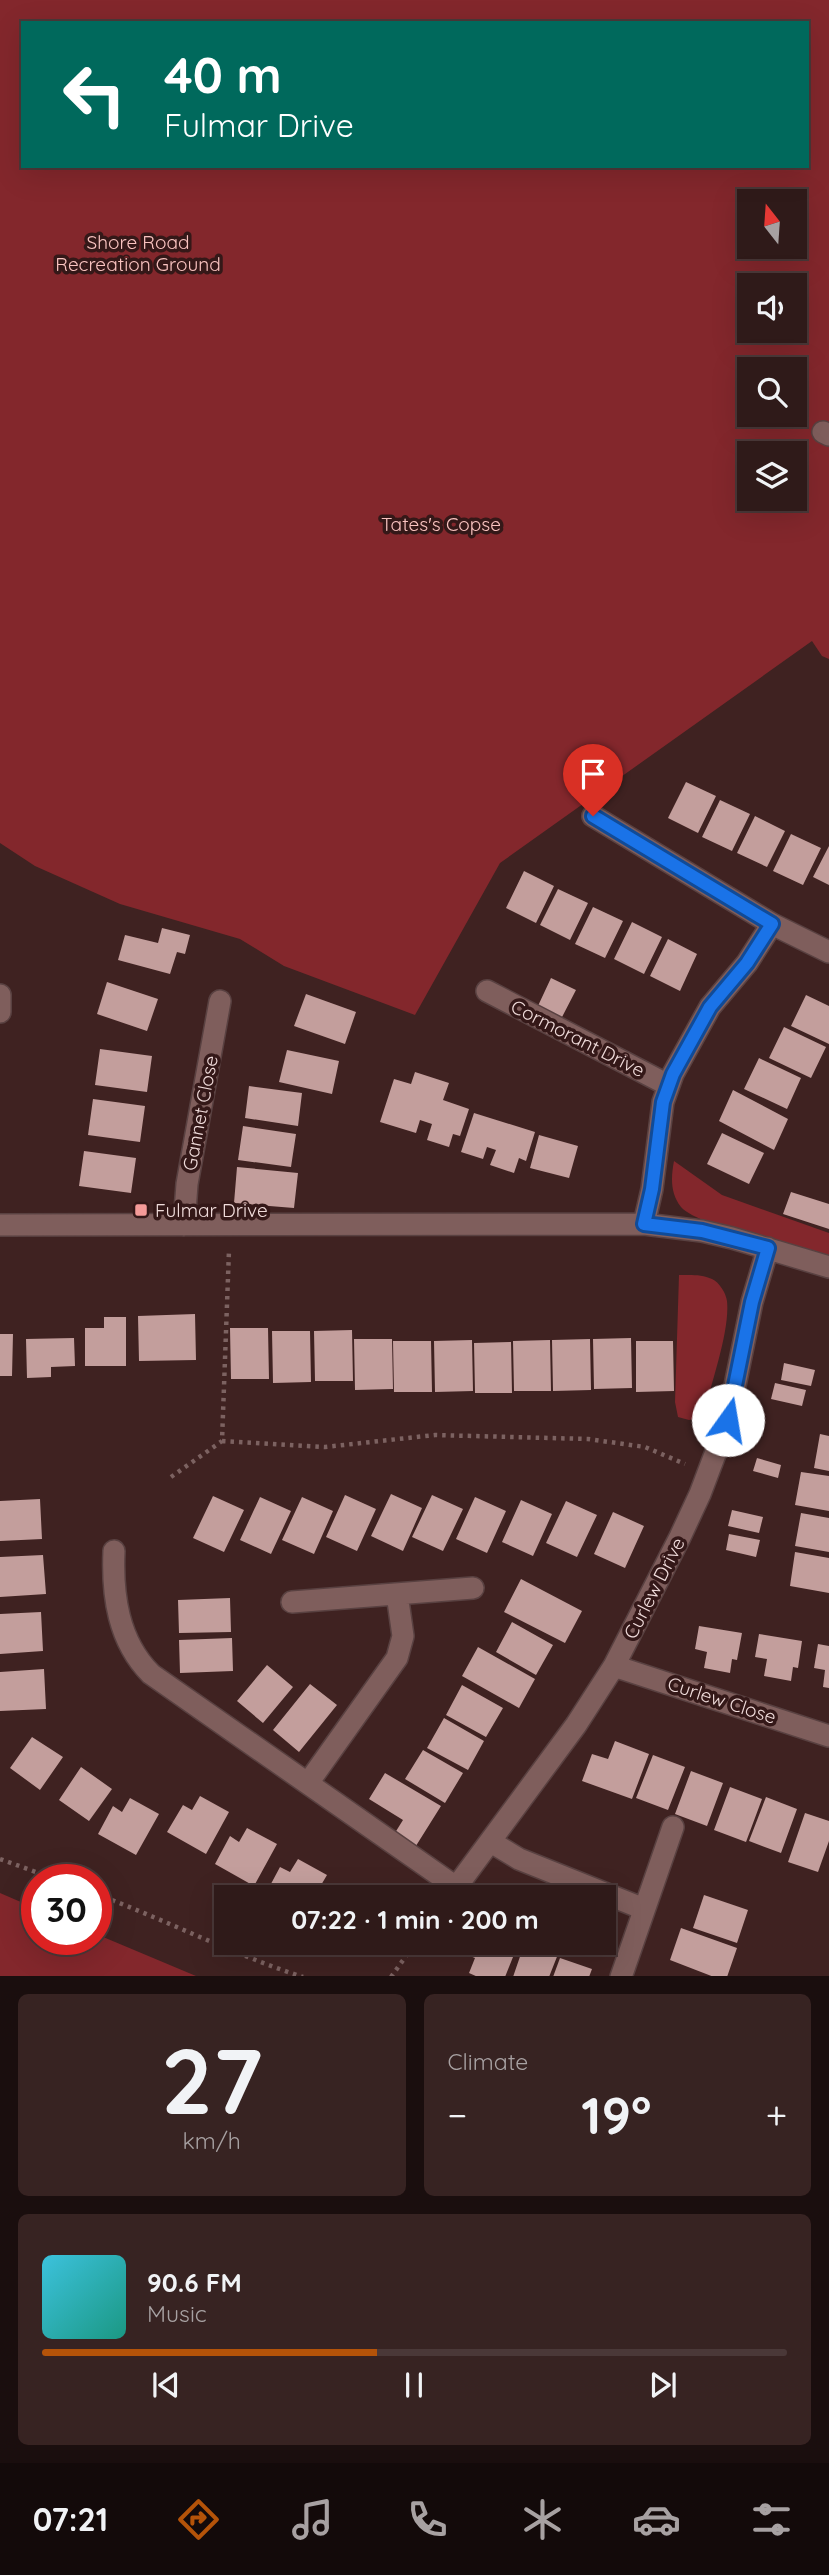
<!DOCTYPE html>
<html lang="en">
<head>
<meta charset="utf-8">
<style>
	:root { --surface:#2f1a19; --page:#372322; --text:#f1f3f6; --muted:#a7a1a2; --line:#4a3838; --accent:#b45309 }
	body { margin:0; font-family:Quicksand,sans-serif; background:var(--page); color:var(--text); height:100vh; display:flex; flex-direction:column; font-size:26px; white-space:nowrap }
	* { box-sizing:border-box; margin:0 }
	p { font-size:23px; color:var(--muted) }
	.icon { flex:none; width:38px; height:38px; fill:none; stroke:currentColor; stroke-width:2; stroke-linecap:round; stroke-linejoin:round }
	.map { position:relative; height:1976px; overflow:hidden }
	.drawer { display:flex; flex-direction:column; gap:18px; padding:18px; background:#1a0e0e; flex:1 }
	.drawer>* { flex:none }
	.guide { position:absolute; left:21px; top:21px; width:788px; height:147px; border-radius:0px; box-shadow:0 7px 28px #0002,0 0 0 2px var(--line); background:#00695c; color:#fff; overflow:hidden }
	.needle { width:46px; rotate:343deg }
	.buttons { position:absolute; left:737px; top:189px; display:grid; gap:14px }
	.buttons a { display:grid; place-items:center; width:70px; height:70px; border-radius:0px; background:var(--surface); box-shadow:0 7px 28px #0002,0 0 0 2px var(--line); font-size:35px }
	.speed { position:absolute; left:21px; top:1864px; display:flex; gap:14px; font-size:35px; font-weight:700; text-align:center }
	.speed>* { display:grid; place-content:center; width:91px; height:91px; border-radius:50%; background:var(--surface); box-shadow:0 7px 28px #0002,0 0 0 2px var(--line); line-height:1 }
	.speed .limit { border:10px solid #d22; background:#fff; color:#111 }
	.pin { position:absolute; display:grid; place-items:center; width:60px; height:60px; color:#fff; margin:-72px -30px; border-radius:50% 50% 50% 0; rotate:-45deg; box-shadow:0 0 7px #0007 }
	.pin .icon { rotate:45deg }
	.me { position:absolute; width:77px; margin:-38px; rotate:13deg; stroke-linejoin:round; filter:drop-shadow(0 0 5px #0008) }
	.turn { display:flex; align-items:center; gap:24px; height:147px; padding:0 28px; font-size:32px }
	.turn .icon { width:91px; height:91px; stroke-width:2.5 }
	.turn b { display:block; font-size:49px; line-height:60px }
	.big { font-size:52px; font-weight:700; line-height:1.1 }
	.drawer .card { flex:1; display:flex; flex-direction:column; justify-content:center; gap:10px; min-width:0; padding:0 24px; border-radius:10px; background:var(--page) }
	.drawer .dial { align-items:center; gap:0 }
	.dial b { font-size:91px; line-height:1 }
	.song { display:flex; align-items:center; gap:21px }
	.cover { width:84px; height:84px; border-radius:10px; background:linear-gradient(135deg,hsl(190 70% 55%),hsl(170 70% 35%)) }
	.played { height:7px; border-radius:4px; background:linear-gradient(90deg,var(--accent) 45%,var(--line) 45%) }
	.keys { display:flex; justify-content:space-around; direction:ltr }
	.heat { display:flex; justify-content:space-between; align-items:center; font-size:38px; direction:ltr }
	.drawer .tiles { flex:1; display:grid; gap:18px; grid-template-columns:1fr 1fr }
	.card:last-child { grid-column:span 2 }
	.trip { position:absolute; left:214px; top:1885px; width:402px; height:70px; border-radius:0px; background:var(--surface); box-shadow:0 7px 28px #0002,0 0 0 2px var(--line); font-weight:700; line-height:70px; text-align:center }
	.tab-bar { display:flex; height:112px; justify-content:space-around; align-items:center; background:#130a0a; color:var(--muted) }
	.tab-bar .icon { width:49px; height:49px }
	.tab-bar .active { color:var(--accent) }
	.tab-bar b { font-size:32px; color:var(--text) }
	.map>svg:first-child { display:block }
	.green { fill:#83272c; fill-rule:evenodd }
	.building { fill:#c39e9c }
	.lines { fill:none; stroke-linecap:round; stroke-linejoin:round }
	.minor-casing { stroke:#594141; stroke-width:24 }
	.path { stroke:#7c6261; stroke-width:4.5; stroke-dasharray:3.5 5; stroke-linecap:butt }
	.minor { stroke:#7f5e5c; stroke-width:21 }
	.route-casing { stroke:#114b97; stroke-width:18 }
	.route { stroke:#1a73e8; stroke-width:12 }
	.poi-dot { fill:#f59b99; stroke:#341818; stroke-width:2.5 }
	.labels { text-anchor:middle; stroke-width:7; stroke-linejoin:round; paint-order:stroke }
	.park-label { font-size:19px; fill:#fac3c0; stroke:#341818 }
	.street-label { font-size:19px; fill:#f0dcdb; stroke:#341818 }
	.poi-label { font-size:19px; fill:#f0dcdb; stroke:#341818; text-anchor:start }
</style>
</head>
<body>
<div class="map">
<svg width="829" height="1977" viewBox="0 0 829 1977">
	<rect width="100%" height="100%" fill="#3f2221"/>
	<path class="green" d="M0 0H829V659L822 656 812 641 500 863 415 1015 284 966 240 939 120 904 35 866 0 843ZM23 23H807V166H23ZM749 201H794V247H749ZM749 285H794V331H749ZM749 369H794V415H749ZM749 453H794V499H749Z
		M674 1161 722 1195 829 1233V1259C801 1251 696 1225 681 1207 670 1193 671 1177 674 1161Z
		M679 1275C690 1275 702 1274 712 1279 719 1282 726 1293 727 1301 730 1330 712 1380 705 1410L701 1418 689 1420 678 1417 675 1402Z
		M0 1893 37 1909V1939H96V1934L196 1976H0Z"/>
	<path class="building" d="M686 782 716 796 698 833 668 818Z
		M720 800 750 814 732 851 702 837Z
		M755 816 785 831 767 867 737 853Z
		M791 834 821 848 803 885 773 871Z
		M829 846V885L813 877Z
		M524 871 554 886 536 923 506 908Z
		M558 889 588 903 570 940 540 925Z
		M593 907 623 921 605 958 575 944Z
		M632 922 662 937 644 974 614 959Z
		M162 928 190 935 185 954 177 952 170 974 118 960 125 935 158 943Z
		M668 939 697 954 680 991 650 976Z
		M551 978 576 990 561 1019 537 1008Z
		M107 982 158 999 147 1031 97 1014Z
		M306 994 356 1012 345 1044 294 1026Z
		M806 995 829 1006V1044L791 1026Z
		M784 1027 826 1047 811 1078 769 1058Z
		M100 1049 152 1056 147 1092 95 1085Z
		M287 1050 339 1061 332 1094 279 1082Z
		M759 1058 801 1078 787 1109 744 1089Z
		M415 1072 449 1083 443 1100 469 1109 460 1136 453 1134 449 1147 427 1140 432 1124 420 1120 416 1133 380 1122 394 1079 411 1084Z
		M249 1086 302 1093 298 1126 245 1118Z
		M733 1090 788 1119 774 1150 719 1121Z
		M93 1099 145 1106 140 1142 88 1135Z
		M474 1113 535 1132 526 1161 519 1158 514 1173 490 1165 496 1150 487 1147 483 1159 461 1152Z
		M243 1126 296 1134 291 1167 238 1160Z
		M722 1133 764 1153 749 1184 707 1164Z
		M539 1135 578 1146 569 1178 530 1168Z
		M84 1151 136 1158 131 1193 79 1186Z
		M237 1167 298 1173 294 1208 234 1203Z
		M791 1192 829 1204V1229L783 1214Z
		M195 1314 196 1360 139 1361 138 1316Z
		M104 1317H126V1366H85V1328H104Z
		M230 1328H268L269 1379H231Z
		M352 1330 353 1381H315L314 1331Z
		M272 1331H310L311 1382 273 1383Z
		M0 1334H13L12 1376H0Z
		M74 1338 75 1366 51 1367V1377L27 1378 26 1339Z
		M631 1338 632 1388 594 1389 593 1339Z
		M354 1339H392L393 1389 355 1390Z
		M590 1339 591 1390 553 1391 552 1340Z
		M472 1340 473 1391 435 1392 434 1341Z
		M550 1340 551 1391H514L513 1341Z
		M393 1341H431L432 1392H394Z
		M636 1341H673L674 1391 636 1392Z
		M511 1342 512 1393H475L474 1343Z
		M784 1363 815 1370 811 1386 781 1380Z
		M775 1383 806 1390 802 1406 771 1399Z
		M820 1434 829 1436V1471L814 1468Z
		M757 1458 781 1465 778 1478 753 1471Z
		M801 1472 829 1476V1511L795 1505Z
		M391 1494 422 1508 403 1551 371 1536Z
		M345 1495 376 1509 357 1551 326 1537Z
		M432 1495 463 1509 443 1551 412 1537Z
		M213 1496 244 1510 224 1552 193 1538Z
		M260 1497 291 1511 271 1554 240 1540Z
		M302 1497 333 1511 314 1554 282 1540Z
		M475 1497 506 1511 487 1553 456 1539Z
		M40 1499 42 1539 0 1541V1501Z
		M521 1500 552 1514 533 1556 502 1542Z
		M566 1501 597 1515 577 1557 546 1543Z
		M732 1510 763 1517 759 1533 728 1526Z
		M613 1512 644 1526 625 1568 594 1554Z
		M801 1513 829 1518V1552L795 1546Z
		M729 1534 760 1540 756 1557 726 1550Z
		M795 1552 829 1558V1593L790 1586Z
		M43 1555 46 1594 0 1597V1557Z
		M521 1579 582 1611 565 1643 504 1612Z
		M230 1598 231 1632 179 1633 178 1600Z
		M41 1612 43 1651 0 1654V1614Z
		M512 1622 553 1645 536 1675 496 1652Z
		M699 1626 742 1633 737 1660 732 1659 730 1673 704 1668 707 1652 695 1649Z
		M759 1634 802 1641 798 1668 793 1667 791 1681 764 1676 767 1659 755 1657Z
		M232 1638 233 1671 180 1673 179 1640Z
		M818 1644 829 1646V1688L823 1687 825 1670 814 1668Z
		M478 1647 535 1679 519 1708 462 1676Z
		M267 1665 293 1687 263 1723 237 1701Z
		M44 1669 46 1709 0 1711V1672Z
		M310 1684 337 1705 299 1752 273 1730Z
		M462 1685 503 1708 486 1737 446 1715Z
		M444 1718 484 1741 468 1770 427 1748Z
		M32 1737 63 1757 40 1790 10 1768Z
		M615 1741 649 1754 632 1799 582 1781 592 1754 608 1759Z
		M423 1750 463 1773 445 1803 405 1779Z
		M653 1755 685 1767 668 1810 636 1798Z
		M81 1767 112 1789 89 1821 59 1800Z
		M691 1771 723 1783 707 1826 675 1814Z
		M385 1773 441 1806 414 1849 393 1836 403 1820 369 1799Z
		M730 1787 762 1799 746 1842 714 1830Z
		M200 1796 229 1812 206 1854 167 1832 183 1805 192 1810Z
		M766 1797 797 1809 781 1853 749 1841Z
		M130 1798 159 1814 136 1855 98 1834 113 1806 122 1812Z
		M805 1813 829 1821V1841L818 1872 788 1862Z
		M247 1828 277 1844 254 1886 215 1864 230 1836 239 1842Z
		M298 1859 327 1875 314 1897H269L265 1895 280 1867 290 1872Z
		M704 1895 748 1910 737 1943 693 1928Z
		M681 1928 737 1948 727 1977H714L670 1960Z
		M452 1942H519L505 1977H478L469 1973 475 1958 450 1948Z
		M525 1942 562 1944 549 1977H513Z
		M560 1958 592 1969 589 1977H553Z"/>
	<g class="lines">
		<defs>
			<path id="minor" d="M823 432 829 435
				M593 816 772 924 829 952
				M487 991 668 1085
				M0 995V1012
				M644 1224 652 1189 663 1102 673 1074 710 1007 747 963 772 924
				M0 1225 644 1224 702 1231 732 1238 829 1267
				M184 1225 187 1184 220 1001
				M114 1551C112 1595 118 1641 151 1674L456 1887
				M292 1602 473 1588
				M614 1666 829 1736
				M308 1783 397 1658 403 1636 397 1594
				M491 1842 519 1859 644 1909
				M449 1897 576 1725 614 1666 680 1537 700 1494 728 1420 752 1302 768 1248
				M621 1977 673 1827"/>
		</defs>
		<use href="#minor" class="minor-casing"/>
		<path class="path" d="M222 1441 325 1447 435 1435 588 1439 645 1447 685 1464
			M171 1477 222 1441 229 1250
			M0 1859 58 1880
			M96 1894C166 1920 232 1954 303 1977
			M391 1977 416 1942"/>
		<use href="#minor" class="minor"/>
	</g>
	<g class="lines">
		<defs>
			<path id="route" d="M593 816 772 924 747 963 710 1007 673 1074 663 1102 652 1189 644 1224 702 1231 768 1248 752 1302 728 1420"/>
		</defs>
		<use href="#route" class="route-casing"/>
		<use href="#route" class="route"/>
	</g>
	<rect class="poi-dot" x="134" y="1203" width="14" height="14" rx="3.5"/>
	<g class="labels">
		<g class="park-label">
			<text x="138" y="249">Shore Road<tspan x="138" dy="22">Recreation Ground</tspan></text>
			<text x="441" y="531">Tates's Copse</text>
		</g>
		<g class="street-label">
			<text transform="translate(578 1038) rotate(27)" y="7">Cormorant Drive</text>
			<text transform="translate(200 1113) rotate(-79)" y="7">Gannet Close</text>
			<text transform="translate(654 1588) rotate(-63)" y="7">Curlew Drive</text>
			<text transform="translate(722 1700) rotate(18)" y="7">Curlew Close</text>
		</g>
		<g class="poi-label">
			<text x="155" y="1217">Fulmar Drive</text>
		</g>
	</g>
</svg>
<div class="buttons">
<a><svg class="needle" viewBox="-14 -14 28 28"><path d="M0-13l5 13h-10z" fill="#e53935"/><path d="M0 13l5-13h-10z" fill="#a7a1a2"/></svg></a>
<a><svg class="icon" aria-label="sound" viewBox="0 0 24 24"><path d="M4 9h4l5-4v14l-5-4H4zM17 9q2 3 0 6"/></svg></a>
<a><svg class="icon" aria-label="search" viewBox="0 0 24 24"><circle cx="10" cy="10" r="6"/><path d="M15 15l6 6"/></svg></a>
<a><svg class="icon" aria-label="layers" viewBox="0 0 24 24"><path d="M12 4l9 5-9 5-9-5zM3 14l9 5 9-5"/></svg></a>
</div>
<div class="speed"><div class="limit">30</div></div>
<div class="pin" style="left:593px;top:816px;background:#d93025"><svg class="icon" aria-label="arrive" viewBox="0 0 24 24"><path d="M6 21V4h12l-3 4 3 4H6"/></svg></div>
<svg class="me" style="left:728px;top:1420px" viewBox="-20 -20 40 40"><circle r="19" fill="#fff"/><path d="M0-13L10 11 0 6-10 11z" fill="#1a73e8"/></svg>
<div class="trip">07:22 · 1 min · 200 m</div>
<div class="guide">
<div class="turn"><svg class="icon" aria-label="left" viewBox="0 0 24 24"><path d="M17 20v-9H6M10 6l-5 5 5 5"/></svg><div><b>40 m</b>Fulmar Drive</div></div>
</div>
</div>
<section class="drawer">
<div class="tiles">
<div class="card dial"><b>27</b><p>km/h</p></div>
<div class="card"><p>Climate</p>
<div class="heat"><a>−</a><b class="big">19°</b><a>+</a></div>
</div>
<div class="card">
<div class="song"><i class="cover"></i><div><b>90.6 FM</b><p>Music</p></div></div>
<div class="played"></div>
<div class="keys"><svg class="icon" aria-label="previous" viewBox="0 0 24 24"><path d="M18 5L8 12l10 7zM5 5v14"/></svg><svg class="icon" aria-label="pause" viewBox="0 0 24 24"><path d="M8 5v14M16 5v14"/></svg><svg class="icon" aria-label="next" viewBox="0 0 24 24"><path d="M6 5l10 7-10 7zM19 5v14"/></svg></div>
</div>
</div>
</section>
<nav class="tab-bar">
<b>07:21</b>
<svg class="icon active" aria-label="directions" viewBox="0 0 24 24"><path d="M12 3l9 9-9 9-9-9zM9 14v-3h6M13 9l2 2-2 2"/></svg>
<svg class="icon" aria-label="music" viewBox="0 0 24 24"><path d="M9 18V5l10-2v13"/><circle cx="6" cy="18" r="3"/><circle cx="16" cy="16" r="3"/></svg>
<svg class="icon" aria-label="phone" viewBox="0 0 24 24"><path d="M5 4h4l2 5-3 2q2 4 5 5l2-3 5 2v4C11 20 4 13 5 4z"/></svg>
<svg class="icon" aria-label="climate" viewBox="0 0 24 24"><path d="M12 3v18M4 7l16 10M4 17L20 7"/></svg>
<svg class="icon" aria-label="car" viewBox="0 0 24 24"><path d="M5 17H2v-5l4-1 3-4h7l3 4 3 1v5h-3M9 17h6M6 11h13"/><circle cx="7" cy="17" r="2"/><circle cx="17" cy="17" r="2"/></svg>
<svg class="icon" aria-label="filters" viewBox="0 0 24 24"><path d="M4 7h16M4 17h16"/><circle cx="9" cy="7" r="2"/><circle cx="15" cy="17" r="2"/></svg>
</nav>
</body>
</html>
